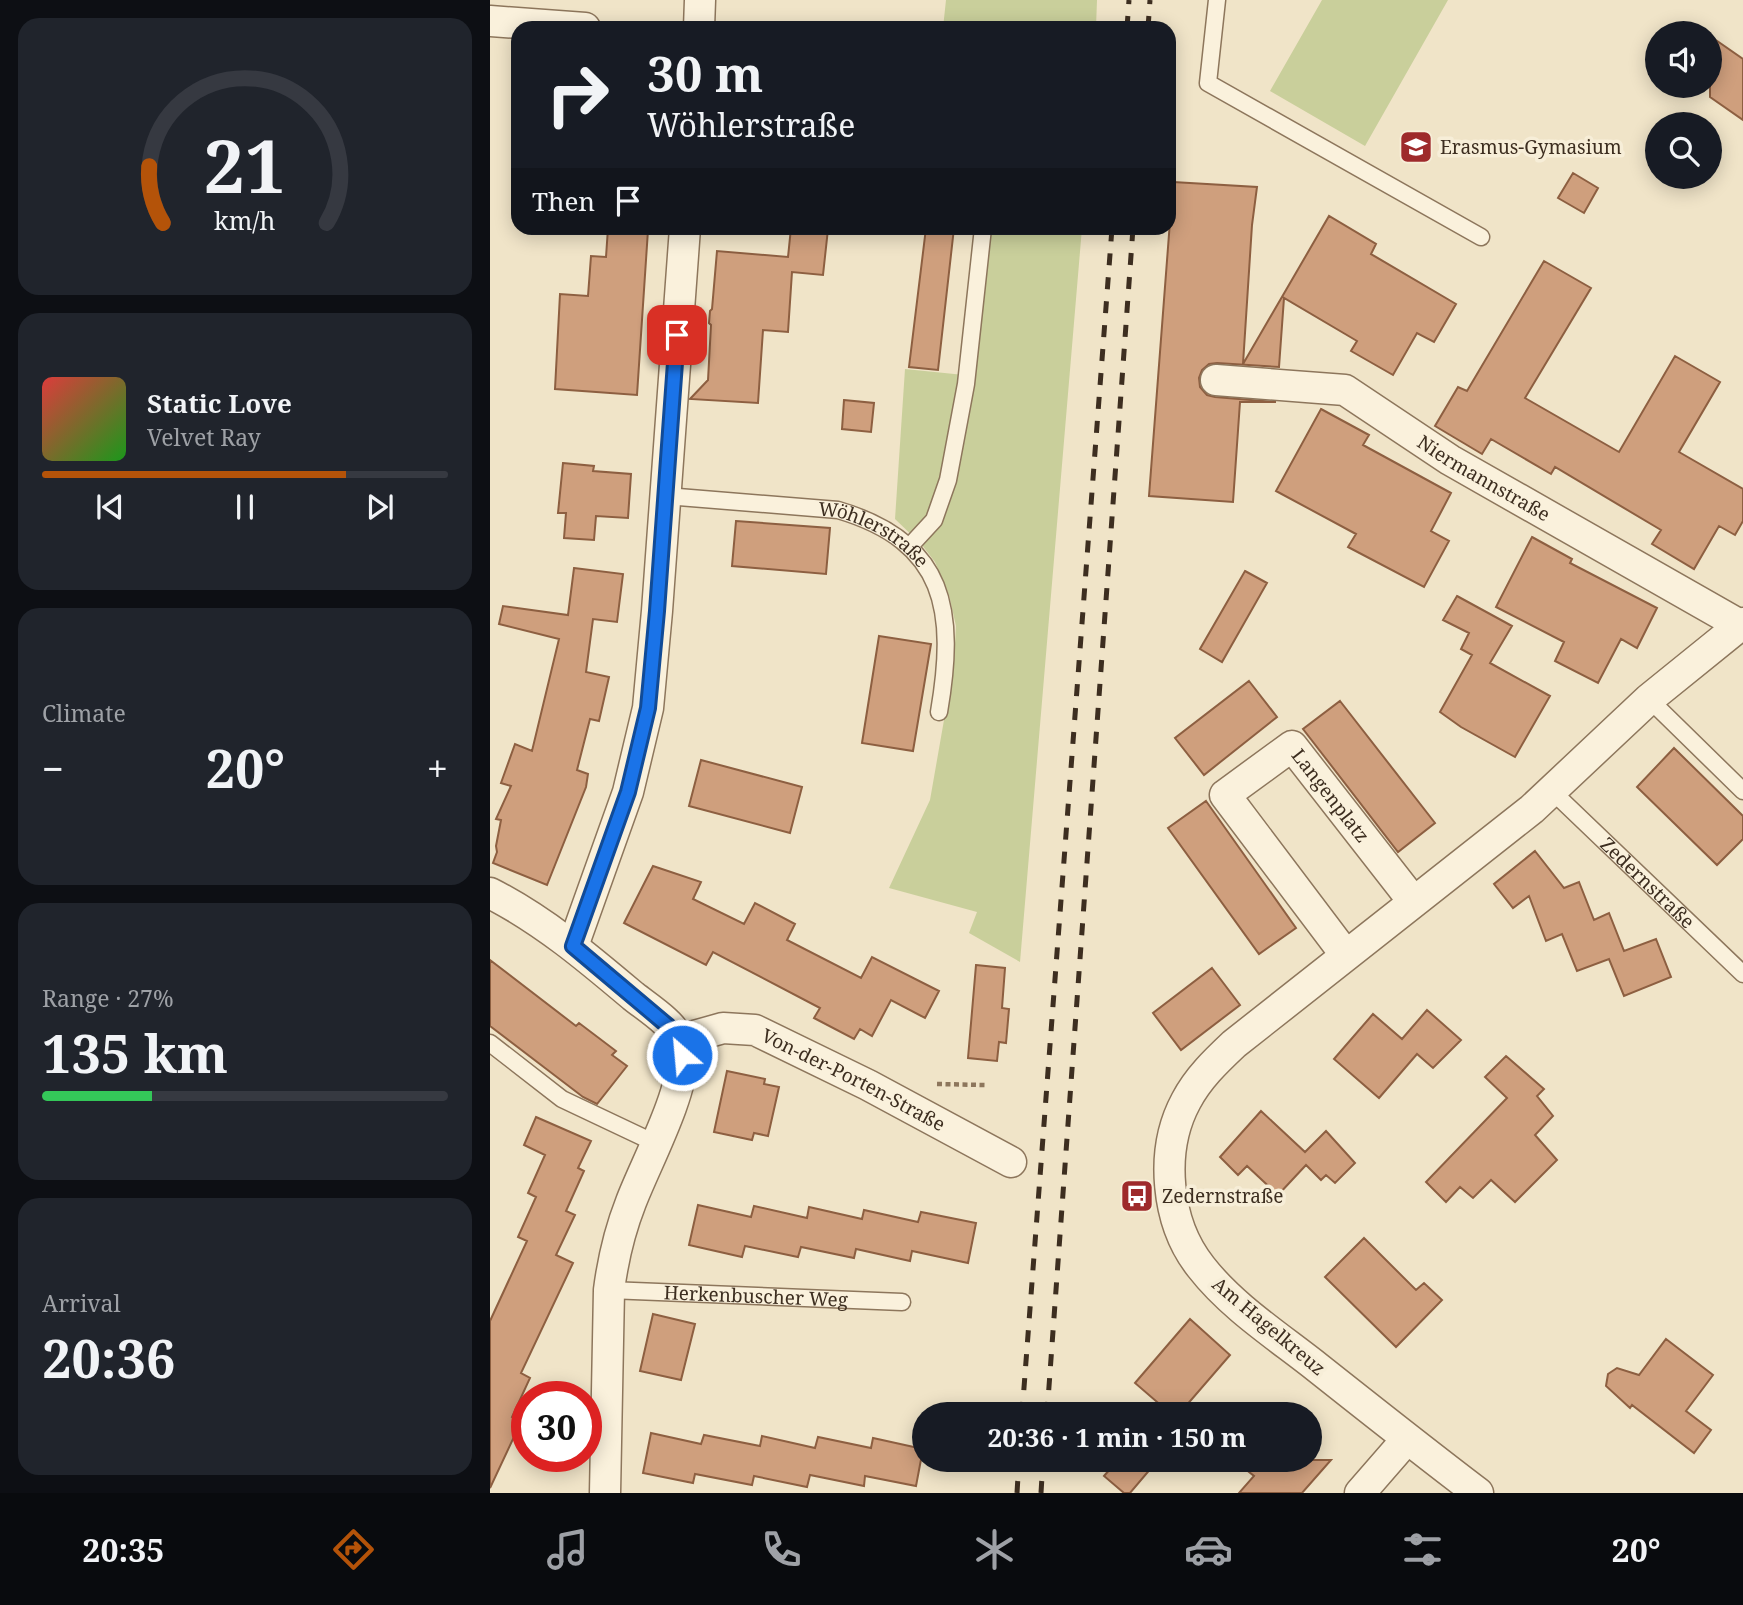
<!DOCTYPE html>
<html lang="en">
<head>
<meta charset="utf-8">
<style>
	:root { --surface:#171b24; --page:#20242c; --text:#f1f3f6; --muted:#9ea1a6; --line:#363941; --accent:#b45309 }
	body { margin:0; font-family:"Noto Serif",serif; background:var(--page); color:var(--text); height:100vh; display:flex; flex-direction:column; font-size:26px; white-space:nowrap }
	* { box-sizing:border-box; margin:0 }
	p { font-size:23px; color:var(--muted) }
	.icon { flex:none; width:38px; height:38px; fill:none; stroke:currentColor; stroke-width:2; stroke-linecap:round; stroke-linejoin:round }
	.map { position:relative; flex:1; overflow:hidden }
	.sheet { display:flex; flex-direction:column; gap:18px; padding:18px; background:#0d0f14; width:490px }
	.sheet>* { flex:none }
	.hud { position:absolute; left:21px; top:21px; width:665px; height:214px; border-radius:21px; box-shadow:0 4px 18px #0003; background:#171b24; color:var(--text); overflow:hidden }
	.fabs { position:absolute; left:1155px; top:21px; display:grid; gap:14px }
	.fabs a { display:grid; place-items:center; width:77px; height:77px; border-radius:50%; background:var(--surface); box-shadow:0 4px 18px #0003; font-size:35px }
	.speed { position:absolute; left:21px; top:1381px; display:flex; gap:14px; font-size:35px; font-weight:700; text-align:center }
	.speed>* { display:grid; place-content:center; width:91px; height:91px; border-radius:50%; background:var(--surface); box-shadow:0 4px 18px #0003; line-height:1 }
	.speed .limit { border:10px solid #d22; background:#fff; color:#111 }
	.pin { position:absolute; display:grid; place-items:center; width:60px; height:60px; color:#fff; margin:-30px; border-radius:14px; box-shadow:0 4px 10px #0006 }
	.me { position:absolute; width:77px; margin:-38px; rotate:333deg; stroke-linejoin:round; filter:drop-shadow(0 0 5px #0008) }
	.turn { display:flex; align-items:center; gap:24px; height:147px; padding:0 21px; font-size:32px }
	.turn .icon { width:91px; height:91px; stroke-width:2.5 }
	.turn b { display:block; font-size:49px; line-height:60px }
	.then { display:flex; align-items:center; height:66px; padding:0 21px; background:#0003; gap:14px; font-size:26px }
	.big { font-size:52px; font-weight:700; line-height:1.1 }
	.sheet .card { flex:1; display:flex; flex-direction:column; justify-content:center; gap:10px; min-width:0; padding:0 24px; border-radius:21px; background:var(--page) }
	.sheet .dial { align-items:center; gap:0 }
	.dial svg { height:182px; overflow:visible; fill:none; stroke:var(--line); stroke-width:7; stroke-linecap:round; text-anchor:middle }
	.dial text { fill:var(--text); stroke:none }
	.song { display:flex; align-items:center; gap:21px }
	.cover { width:84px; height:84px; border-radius:10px; background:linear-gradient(135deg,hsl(0 70% 55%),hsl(120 70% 35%)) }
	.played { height:7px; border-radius:4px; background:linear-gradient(90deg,var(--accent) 75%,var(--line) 75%) }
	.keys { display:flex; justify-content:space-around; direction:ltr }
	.heat { display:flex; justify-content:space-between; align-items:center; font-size:38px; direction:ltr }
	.charge { height:10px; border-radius:5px; background:linear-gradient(90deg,#34c759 27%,var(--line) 0) }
	.trip { position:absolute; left:422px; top:1402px; width:410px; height:70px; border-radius:35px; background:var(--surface); box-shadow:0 4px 18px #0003; font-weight:700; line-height:70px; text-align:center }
	.dock { display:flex; height:112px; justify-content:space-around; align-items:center; background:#090b0e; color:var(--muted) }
	.dock .icon { width:49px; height:49px }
	.dock .active { color:var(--accent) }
	.dock b { font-size:32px; color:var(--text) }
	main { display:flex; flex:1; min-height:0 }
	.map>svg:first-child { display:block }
	.green { fill:#c9cf9b }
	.building { fill:#cf9f7d; stroke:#8d5f41; stroke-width:2 }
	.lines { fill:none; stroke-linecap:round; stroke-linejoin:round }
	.lane-casing { stroke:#8d765c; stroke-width:19 }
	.street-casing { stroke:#8d765c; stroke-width:33 }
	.path { stroke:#8d765c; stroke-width:4.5; stroke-dasharray:5 3.5; stroke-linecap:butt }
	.lane { stroke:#faf1dc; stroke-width:16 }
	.street { stroke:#faf1dc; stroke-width:30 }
	.rail { stroke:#3d2e20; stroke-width:5; stroke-dasharray:12 12; stroke-linecap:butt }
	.route-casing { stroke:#114b97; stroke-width:18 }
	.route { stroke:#1a73e8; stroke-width:12 }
	.labels { text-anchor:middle; stroke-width:7; stroke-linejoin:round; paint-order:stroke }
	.poi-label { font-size:19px; fill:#3d2e20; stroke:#f7eed8; text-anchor:start }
	.street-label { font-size:19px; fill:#3d2e20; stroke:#f7eed8 }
</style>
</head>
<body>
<main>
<section class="sheet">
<div class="card dial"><svg viewBox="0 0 100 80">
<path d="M14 69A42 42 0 1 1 86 69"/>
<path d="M14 69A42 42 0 0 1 8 44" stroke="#b45309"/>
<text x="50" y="56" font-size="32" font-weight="700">21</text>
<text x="50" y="72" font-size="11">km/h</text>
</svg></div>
<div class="card">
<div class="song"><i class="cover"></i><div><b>Static Love</b><p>Velvet Ray</p></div></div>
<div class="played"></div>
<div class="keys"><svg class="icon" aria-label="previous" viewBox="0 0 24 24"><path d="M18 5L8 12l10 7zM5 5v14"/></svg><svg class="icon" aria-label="pause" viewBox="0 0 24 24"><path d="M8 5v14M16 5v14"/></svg><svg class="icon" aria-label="next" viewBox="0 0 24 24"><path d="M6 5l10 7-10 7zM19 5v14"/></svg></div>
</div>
<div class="card"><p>Climate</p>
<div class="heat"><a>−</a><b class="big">20°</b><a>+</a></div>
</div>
<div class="card"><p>Range · 27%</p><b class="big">135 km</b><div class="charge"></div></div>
<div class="card"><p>Arrival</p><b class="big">20:36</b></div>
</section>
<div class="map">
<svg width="1253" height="1493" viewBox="0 0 1253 1493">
	<rect width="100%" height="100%" fill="#f0e4c8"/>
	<path class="green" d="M456 0H607L606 28H453Z
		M832 0H958L875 146 780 91Z
		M502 228H592L530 962 479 933 487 912 399 888 440 800 464 663 466 626 459 595 445 562 432 545 405 519 415 369 484 376Z"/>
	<path class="building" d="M1220 36 1253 59V120L1220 97Z
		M1083 173 1108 188 1094 213 1068 198Z
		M683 182 767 187 762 225 753 364 839 216 886 244 881 254 966 304 944 342 927 333 903 375 861 351 867 341 794 298 789 367 727 363 719 364 712 370 709 378 710 387 717 395 725 397 786 402H750L743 502 659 496Z
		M118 228 158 230 147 395 65 389 70 294 98 296 101 256 116 257Z
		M301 228 338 229 333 275 302 272 298 332 273 330 268 403 200 399 218 380 221 325 219 323 220 311 222 309 227 251 298 257Z
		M436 228H464L448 370 419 367Z
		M1054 261 1101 288 1035 398 1129 452 1185 356 1230 382 1189 452 1253 489V521L1245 535 1229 526 1204 569 1162 544 1171 530 1065 467 1061 474 1001 439 992 454 945 426 968 387 977 391Z
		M354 400 384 403 381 432 352 429Z
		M831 409 879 435 873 445 961 493 941 531 959 541 934 587 858 547 866 534 786 491Z
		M73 463 104 466 103 471 141 474 138 518 106 516 104 540 74 538 76 513H68Z
		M246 521 340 528 336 574 242 566Z
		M1042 537 1082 559 1080 563 1167 608 1147 648 1131 639 1108 683 1065 661 1074 642 1006 607Z
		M84 568 133 574 127 622 103 619 96 672 119 677 109 721 100 719 87 770 98 774 96 787 57 885 3 863 7 852 6 846 11 820 6 819 21 786 11 783 25 744 42 751 69 639 9 624 13 606 78 615Z
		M755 571 777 583 732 662 710 649Z
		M967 596 1022 626 1000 663 1060 696 1025 757 971 727 950 712 982 655 971 649 979 633 953 620Z
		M389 636 441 644 423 751 372 743Z
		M759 681 787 717 714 775 685 738Z
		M850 701 945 823 908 852 813 729Z
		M1184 748 1253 816V839L1227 865 1147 787Z
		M211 760 312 787 300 833 199 806Z
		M716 801 806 928 769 954 678 828Z
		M1045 851 1074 888 1089 882 1104 920 1119 913 1134 951 1166 939 1181 977 1134 996 1119 959 1087 971 1072 934 1056 941 1039 896 1023 908 1004 884Z
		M163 866 211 882 203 899 254 924 265 903 305 924 297 940 371 978 382 957 449 991 435 1018 401 1000 382 1036 370 1029 364 1039 324 1018 330 1008 223 952 216 965 134 923Z
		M0 960 86 1026 89 1023 126 1051 122 1055 137 1066 107 1104 93 1097 0 1026Z
		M486 965 515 968 512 1008 519 1009 516 1043 509 1042 507 1061 478 1058Z
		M722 968 750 1005 691 1050 663 1013Z
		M937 1010 971 1040 943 1068 927 1054 889 1098 844 1059 883 1014 912 1039Z
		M1016 1056 1054 1089 1047 1096 1063 1116 1045 1135 1067 1160 1025 1202 1001 1180 983 1198 970 1187 956 1202 936 1182 1017 1098 995 1077Z
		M237 1071 275 1079 274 1084 289 1087 278 1136 264 1133 262 1140 224 1132Z
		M771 1111 815 1152 836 1131 865 1163 845 1183 836 1175 831 1180 816 1165 788 1195 757 1166 748 1175 730 1157Z
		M46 1117 101 1141 88 1168 94 1171 76 1211 85 1215 66 1255 83 1263 31 1373 40 1378 22 1417 31 1422 0 1488V1321L37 1241 28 1237 46 1197 38 1193 55 1155 34 1145Z
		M208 1205 261 1217 264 1206 317 1218 319 1207 372 1219 374 1210 428 1222 431 1212 486 1223 478 1263 422 1251 420 1261 366 1249 364 1258 311 1247 308 1257 255 1246 252 1257 199 1245Z
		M874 1238 926 1290 934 1283 952 1300 906 1347 835 1277Z
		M163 1314 205 1324 191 1380 150 1371Z
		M700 1319 740 1355 689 1414H681L645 1383Z
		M1176 1339 1223 1375 1196 1411 1221 1430 1204 1453 1142 1405 1140 1408 1116 1386 1118 1374 1127 1368 1149 1375Z
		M161 1433 211 1444 214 1435 270 1446 272 1436 325 1448 328 1437 381 1448 383 1438 433 1449 426 1486 375 1476 374 1486 320 1475 317 1487 264 1476 262 1485 205 1474 203 1483 153 1473Z
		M628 1460H668L640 1493H634L614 1476Z
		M744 1460H841L812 1493H749L764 1476Z"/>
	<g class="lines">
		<defs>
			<g id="lane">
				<path d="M727 0 718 83 991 237"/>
				<path id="s1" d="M176 496 348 510C457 542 466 612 449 712"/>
				<path d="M420 546 444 520 458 480 476 384 493 228"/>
				<path d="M1159 699 1253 791"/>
				<path id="s2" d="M1063 792 1253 974"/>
				<path d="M0 1043 72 1099 165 1143"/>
				<path id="s3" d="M119 1290 412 1302"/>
			</g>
			<g id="street">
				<path d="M0 21 95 28"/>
				<path d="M209 28 210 0"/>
				<path id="s4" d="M726 380 855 390 960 460 1250 625"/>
				<path d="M0 893C53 920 98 958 143 996 158 1008 181 1022 190 1040 191 1044 192 1052 192 1056 194 1093 155 1165 141 1202 130 1230 123 1259 119 1290L115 1493"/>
				<path d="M83 946 138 792 158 708 167 611 195 228"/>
				<path id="s5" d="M855 954 735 795 802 746 923 901"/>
				<path id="s6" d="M190 1040 233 1028 265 1030 378 1085 521 1162"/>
				<path d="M870 1493 917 1439"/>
				<path d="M988 1493C934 1452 881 1410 828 1368 789 1337 742 1307 711 1267 676 1223 669 1151 696 1101 708 1078 726 1061 744 1044L1042 809 1159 699 1253 623"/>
			</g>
		</defs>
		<use href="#lane" class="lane-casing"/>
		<use href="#street" class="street-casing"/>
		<path class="path" d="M447 1084 495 1085"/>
		<use href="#lane" class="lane"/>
		<use href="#street" class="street"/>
		<path class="rail" d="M637 28 639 0
			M658 28 660 0
			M532 1414 622 228
			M557 1414 643 228
			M527 1493 529 1460
			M551 1493 553 1460"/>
	</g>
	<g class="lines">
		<defs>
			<path id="route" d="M187 335 167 611 158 708 138 792 83 946 178 1026 190 1040 192 1055"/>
		</defs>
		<use href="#route" class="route-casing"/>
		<use href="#route" class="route"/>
	</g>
	<defs>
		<symbol id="school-square" viewBox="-11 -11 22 22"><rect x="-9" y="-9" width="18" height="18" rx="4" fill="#9e2a2b" stroke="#f7eed8"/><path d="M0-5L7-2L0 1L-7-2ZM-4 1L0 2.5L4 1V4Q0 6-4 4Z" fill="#fff"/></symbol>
		<symbol id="bus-square" viewBox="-11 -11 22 22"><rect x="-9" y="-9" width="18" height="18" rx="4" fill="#9e2a2b" stroke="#f7eed8"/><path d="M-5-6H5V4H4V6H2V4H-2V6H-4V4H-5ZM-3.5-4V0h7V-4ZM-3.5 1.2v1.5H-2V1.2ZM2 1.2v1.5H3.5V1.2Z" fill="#fff"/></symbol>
	</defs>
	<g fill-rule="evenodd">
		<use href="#school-square" x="907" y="128" width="38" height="38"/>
		<use href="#bus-square" x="628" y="1177" width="38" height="38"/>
	</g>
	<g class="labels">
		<g class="poi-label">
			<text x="950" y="154">Erasmus-Gymasium</text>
			<text x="672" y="1203">Zedernstraße</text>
		</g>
		<g class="street-label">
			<text dy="7" stroke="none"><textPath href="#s4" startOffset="294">Niermannstraße</textPath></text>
			<text dy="7" stroke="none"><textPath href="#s1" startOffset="215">Wöhlerstraße</textPath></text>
			<text dy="7" stroke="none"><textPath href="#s5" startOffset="345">Langenplatz</textPath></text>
			<text dy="7" stroke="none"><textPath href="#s2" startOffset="131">Zedernstraße</textPath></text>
			<text dy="7" stroke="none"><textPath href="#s6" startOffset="187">Von-der-Porten-Straße</textPath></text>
			<text dy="7" stroke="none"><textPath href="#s3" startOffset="147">Herkenbuscher Weg</textPath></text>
			<text transform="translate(779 1326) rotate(40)" y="7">Am Hagelkreuz</text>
		</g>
	</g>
</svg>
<div class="fabs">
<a><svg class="icon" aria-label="sound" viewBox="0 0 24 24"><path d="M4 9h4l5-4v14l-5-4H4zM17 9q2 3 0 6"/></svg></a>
<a><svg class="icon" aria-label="search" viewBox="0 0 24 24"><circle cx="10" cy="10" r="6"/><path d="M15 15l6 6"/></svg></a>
</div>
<div class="speed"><div class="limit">30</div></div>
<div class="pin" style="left:187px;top:335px;background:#d93025"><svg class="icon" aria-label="arrive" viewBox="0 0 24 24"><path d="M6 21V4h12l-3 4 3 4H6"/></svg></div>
<svg class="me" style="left:192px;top:1055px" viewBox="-20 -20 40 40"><circle r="17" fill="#1a73e8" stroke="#fff" stroke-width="3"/><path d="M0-11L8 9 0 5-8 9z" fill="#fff"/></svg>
<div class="trip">20:36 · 1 min · 150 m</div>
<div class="hud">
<div class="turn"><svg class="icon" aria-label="right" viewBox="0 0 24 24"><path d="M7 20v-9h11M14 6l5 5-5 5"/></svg><div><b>30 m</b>Wöhlerstraße</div></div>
<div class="then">Then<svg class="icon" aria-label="arrive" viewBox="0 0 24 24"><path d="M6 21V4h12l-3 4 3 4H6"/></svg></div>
</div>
</div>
</main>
<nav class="dock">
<b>20:35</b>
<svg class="icon active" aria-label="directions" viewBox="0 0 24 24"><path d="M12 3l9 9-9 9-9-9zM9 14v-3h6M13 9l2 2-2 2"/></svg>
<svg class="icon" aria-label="music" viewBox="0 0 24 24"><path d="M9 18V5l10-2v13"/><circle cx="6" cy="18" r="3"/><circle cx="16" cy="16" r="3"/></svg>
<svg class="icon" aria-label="phone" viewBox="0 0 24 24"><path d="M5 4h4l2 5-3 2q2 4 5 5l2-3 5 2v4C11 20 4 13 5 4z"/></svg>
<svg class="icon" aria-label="climate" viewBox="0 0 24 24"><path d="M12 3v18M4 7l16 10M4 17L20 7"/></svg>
<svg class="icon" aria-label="car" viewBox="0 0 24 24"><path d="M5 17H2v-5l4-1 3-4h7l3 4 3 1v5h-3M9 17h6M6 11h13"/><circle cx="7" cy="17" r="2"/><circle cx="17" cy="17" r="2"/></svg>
<svg class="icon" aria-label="filters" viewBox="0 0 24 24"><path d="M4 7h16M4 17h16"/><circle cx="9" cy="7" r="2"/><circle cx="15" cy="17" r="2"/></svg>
<b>20°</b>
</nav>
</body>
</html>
